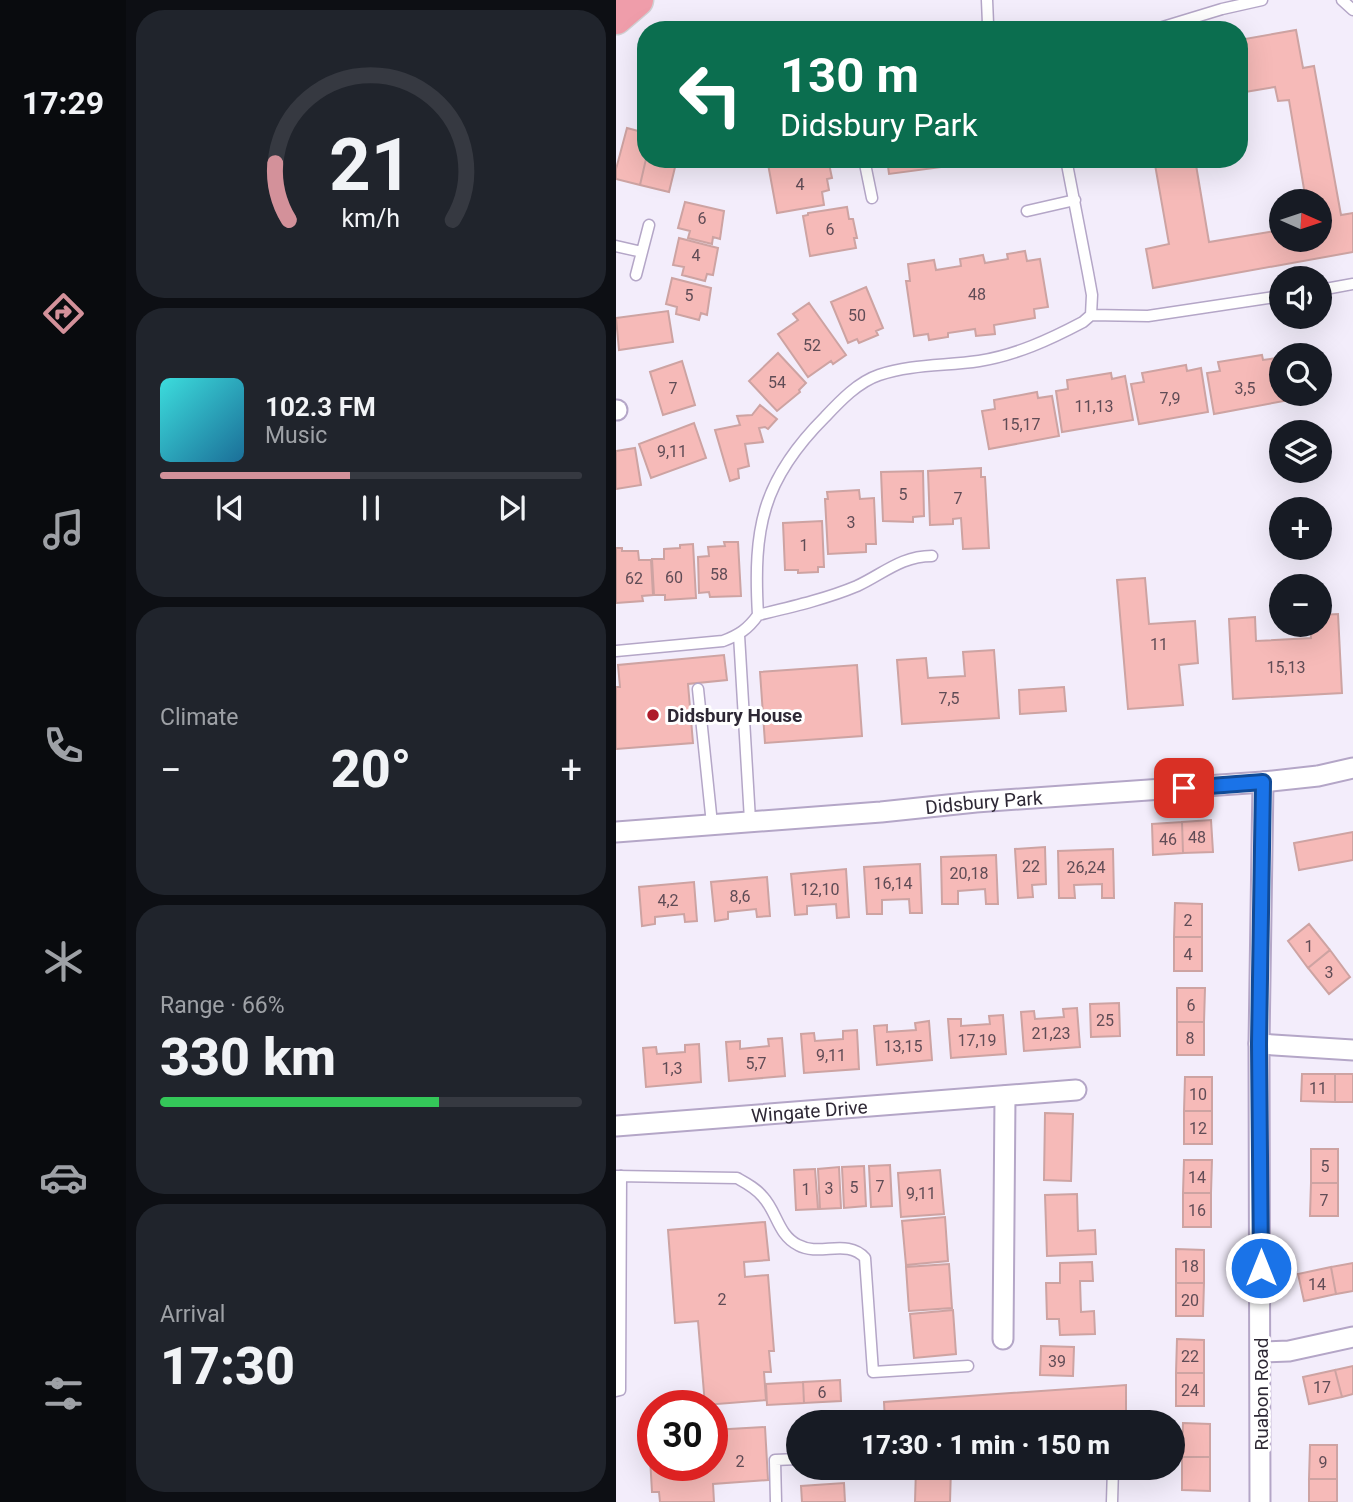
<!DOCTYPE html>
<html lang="en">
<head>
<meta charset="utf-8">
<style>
	:root { --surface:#171b24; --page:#20242c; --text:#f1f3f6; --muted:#9ea1a6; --line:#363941; --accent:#d3919a }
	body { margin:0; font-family:Roboto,sans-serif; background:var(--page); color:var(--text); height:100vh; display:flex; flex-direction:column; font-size:26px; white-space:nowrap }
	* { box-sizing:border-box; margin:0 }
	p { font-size:23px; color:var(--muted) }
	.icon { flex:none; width:38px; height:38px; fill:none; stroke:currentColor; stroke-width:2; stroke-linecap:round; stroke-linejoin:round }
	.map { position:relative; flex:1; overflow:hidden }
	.side { display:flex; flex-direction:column; gap:10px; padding:10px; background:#0d0f14; width:490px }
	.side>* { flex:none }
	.banner { position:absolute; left:21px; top:21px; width:611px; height:147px; border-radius:28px; box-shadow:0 7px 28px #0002; background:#0b6e4f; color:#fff; overflow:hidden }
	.needle { width:46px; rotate:93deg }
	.buttons { position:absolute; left:653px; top:189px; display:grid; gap:14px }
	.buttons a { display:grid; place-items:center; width:63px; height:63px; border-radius:50%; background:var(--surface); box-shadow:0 7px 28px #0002; font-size:35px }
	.speed { position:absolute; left:21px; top:1390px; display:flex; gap:14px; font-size:35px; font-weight:700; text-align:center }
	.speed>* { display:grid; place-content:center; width:91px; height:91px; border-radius:50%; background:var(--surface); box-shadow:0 7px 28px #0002; line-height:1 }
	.speed .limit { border:10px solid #d22; background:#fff; color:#111 }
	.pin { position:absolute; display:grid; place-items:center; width:60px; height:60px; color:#fff; margin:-30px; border-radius:14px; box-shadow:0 4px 10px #0006 }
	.me { position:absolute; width:77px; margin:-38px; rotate:0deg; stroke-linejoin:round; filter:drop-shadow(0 0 5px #0008) }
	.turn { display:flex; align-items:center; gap:24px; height:147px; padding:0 28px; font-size:32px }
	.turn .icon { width:91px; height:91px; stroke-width:2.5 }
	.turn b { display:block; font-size:49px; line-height:60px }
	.big { font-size:52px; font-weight:800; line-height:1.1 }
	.side .card { flex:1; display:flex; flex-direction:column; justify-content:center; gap:10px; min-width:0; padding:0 24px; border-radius:28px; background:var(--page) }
	.side .dial { align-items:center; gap:0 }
	.dial svg { height:182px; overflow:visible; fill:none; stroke:var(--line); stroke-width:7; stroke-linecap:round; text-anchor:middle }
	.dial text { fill:var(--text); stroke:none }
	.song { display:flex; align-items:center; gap:21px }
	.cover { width:84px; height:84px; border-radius:10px; background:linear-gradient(135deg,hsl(180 70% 55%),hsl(200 70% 35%)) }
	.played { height:7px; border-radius:4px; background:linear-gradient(90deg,var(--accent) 45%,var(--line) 45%) }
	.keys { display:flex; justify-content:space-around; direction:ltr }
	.heat { display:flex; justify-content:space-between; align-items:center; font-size:38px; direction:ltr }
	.charge { height:10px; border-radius:5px; background:linear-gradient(90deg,#34c759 66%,var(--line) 0) }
	.trip { position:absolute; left:170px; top:1410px; width:399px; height:70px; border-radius:35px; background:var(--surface); box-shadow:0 7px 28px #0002; font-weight:800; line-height:70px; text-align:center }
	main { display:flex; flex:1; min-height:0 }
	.tab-bar { display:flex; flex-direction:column; width:126px; justify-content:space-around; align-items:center; background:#090b0e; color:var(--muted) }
	.tab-bar .icon { width:49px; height:49px }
	.tab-bar .on { color:var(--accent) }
	.tab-bar b { font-size:32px; color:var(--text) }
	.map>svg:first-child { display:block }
	.building { fill:#f6bab8; stroke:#cda3a2; stroke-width:2 }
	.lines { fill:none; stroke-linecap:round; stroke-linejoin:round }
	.lane-casing { stroke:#b4a6c7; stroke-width:13 }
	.street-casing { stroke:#b4a6c7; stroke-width:23 }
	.primary-casing { stroke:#d1d0d3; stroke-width:35 }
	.lane { stroke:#fff; stroke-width:10 }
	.street { stroke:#fff; stroke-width:19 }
	.primary { stroke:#ef9daa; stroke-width:32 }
	.route-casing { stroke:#114b97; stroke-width:18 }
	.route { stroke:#1a73e8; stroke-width:12 }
	.poi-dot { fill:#ae1a29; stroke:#fff; stroke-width:2.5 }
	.labels { text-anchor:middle; stroke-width:6; stroke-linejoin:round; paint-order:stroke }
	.number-label { font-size:16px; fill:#604c56 }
	.poi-label { font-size:19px; font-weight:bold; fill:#2e2835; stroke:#fff; text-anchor:start }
	.street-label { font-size:19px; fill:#2e2835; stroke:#fff }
</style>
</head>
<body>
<main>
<nav class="tab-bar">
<b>17:29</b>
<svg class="icon on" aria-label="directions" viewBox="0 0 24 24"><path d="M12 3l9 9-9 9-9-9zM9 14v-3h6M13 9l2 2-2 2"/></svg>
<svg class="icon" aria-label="music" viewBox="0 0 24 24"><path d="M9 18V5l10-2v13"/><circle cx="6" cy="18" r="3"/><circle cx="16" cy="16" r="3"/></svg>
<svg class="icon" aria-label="phone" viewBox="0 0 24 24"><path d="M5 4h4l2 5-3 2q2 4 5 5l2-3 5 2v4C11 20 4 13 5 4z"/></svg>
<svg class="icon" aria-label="climate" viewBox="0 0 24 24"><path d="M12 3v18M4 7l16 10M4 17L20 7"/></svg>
<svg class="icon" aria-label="car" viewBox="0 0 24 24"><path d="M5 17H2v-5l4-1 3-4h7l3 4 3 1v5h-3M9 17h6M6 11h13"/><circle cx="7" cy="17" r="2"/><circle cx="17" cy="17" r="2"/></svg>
<svg class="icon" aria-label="filters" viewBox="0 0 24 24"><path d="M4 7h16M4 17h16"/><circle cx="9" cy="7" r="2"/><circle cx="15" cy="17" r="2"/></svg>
</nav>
<section class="side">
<div class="card dial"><svg viewBox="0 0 100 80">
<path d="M14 69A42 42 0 1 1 86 69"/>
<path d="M14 69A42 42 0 0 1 8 44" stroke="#d3919a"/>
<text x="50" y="56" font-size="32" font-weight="700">21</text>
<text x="50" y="72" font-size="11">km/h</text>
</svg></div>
<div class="card">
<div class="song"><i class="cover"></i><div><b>102.3 FM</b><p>Music</p></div></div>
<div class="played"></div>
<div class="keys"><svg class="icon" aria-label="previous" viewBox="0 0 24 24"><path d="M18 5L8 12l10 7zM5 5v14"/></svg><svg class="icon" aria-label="pause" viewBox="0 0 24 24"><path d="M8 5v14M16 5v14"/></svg><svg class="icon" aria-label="next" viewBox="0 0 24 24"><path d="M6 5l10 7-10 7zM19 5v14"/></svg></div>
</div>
<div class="card"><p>Climate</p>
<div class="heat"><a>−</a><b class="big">20°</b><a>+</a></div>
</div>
<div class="card"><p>Range · 66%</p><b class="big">330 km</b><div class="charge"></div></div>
<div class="card"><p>Arrival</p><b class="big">17:30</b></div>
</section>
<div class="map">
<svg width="737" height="1502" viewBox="0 0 737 1502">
	<rect width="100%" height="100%" fill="#f3edfb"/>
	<path class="building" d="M680 30 687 68 698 66 725 215 737 213V252L537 288 530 249 553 244 538 159H579L593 242 665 230V240H704V201H690L673 100 662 101 659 87 623 93V40Z
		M11 128 30 133V159L24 185 0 179V169Z
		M30 159H61L53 192 24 185Z
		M177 159H212L216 178 211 179 213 190 206 192 208 205 161 213 152 164Z
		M271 159H325L326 167 273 174Z
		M337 159H376L338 165Z
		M69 202 108 211 104 239 97 237 96 244 72 238 74 231 62 228Z
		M231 207 233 219H237L241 238H238L240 248 194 256 187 216 192 215V213Z
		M63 238 102 248 97 275 91 274 89 281 66 275 68 267 57 265Z
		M409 251 411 261 424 259 432 307 418 309 419 318 378 325 379 334 360 336 359 329 332 333V337L313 340 312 334 298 336 290 281H294L292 264 318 260 320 270 345 266 344 259 367 255 369 263 392 259 391 254Z
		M56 278 95 288 91 315 85 313 83 320 60 314 61 307 50 304Z
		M250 287 267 328 260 331 262 335 243 343 241 339 232 343 215 302Z
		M193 303 230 355 217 364 215 361 192 377 162 334 182 320 177 314Z
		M52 311 57 342 3 350 0 318Z
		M162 353 190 383 183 390 184 392 161 411 133 381Z
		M646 355 647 360 661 358 665 394H667L668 401 598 414 591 373 604 371 602 362Z
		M66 361 79 405 47 415 34 372Z
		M570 365 571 371 585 368 592 412 523 424 515 384 528 382 526 373Z
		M495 373 496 379 509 376 517 420 446 432 440 391 452 389 451 380Z
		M421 392 422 398 436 396 443 436 373 449 366 411 379 409 378 400Z
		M144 405 161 419 152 429 149 427 143 428 147 442 129 444 133 466 122 469 123 478 114 481 99 430 124 425 121 416 136 415Z
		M78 423 90 458 35 478 23 444Z
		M19 448 25 485 0 489V451Z
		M365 468V477H369L373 548 347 549 345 518 337 519V524L314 525 312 471Z
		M307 471 308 516 297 517V522L267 521 265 472Z
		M243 490 244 499 258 498 260 544H250V552L212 554 209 499H212L211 492Z
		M206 521 208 567H202V572L182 573V570H169L167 523Z
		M108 542H122L125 596 94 597 93 592 83 593 82 557 93 556 92 547 109 546Z
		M77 544 80 598 49 600V595H38L36 559H48V549L64 548V545Z
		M0 548H6V551H22L23 560H35L37 595 26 596 27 601 0 603Z
		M529 578 533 624 579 621 582 663 563 665 567 705 512 709 501 580Z
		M722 614 726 693 617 699 613 619 639 617 640 641 695 638 694 625H704V615Z
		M378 650 383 718 286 724 281 660 310 658 312 678 349 676 347 652Z
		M108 655 111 680 72 684 77 743 0 749V687H4L2 665Z
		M241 665 246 736 149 743 144 672Z
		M448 687 450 711 404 714 403 690Z
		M595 820 597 852 567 853 566 822Z
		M566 822 567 853 537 855 536 824Z
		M737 832V860L683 870 678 843Z
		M429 847 430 884 416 885 417 897 402 898 399 849Z
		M497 849 498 898H486V884L458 885 459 898H443L442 851Z
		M380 855 382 904H370L369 889 342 891V904H326L325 857Z
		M304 864 306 913H294L293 899 266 900V914H251L248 867Z
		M230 869 233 917 221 918 220 904 191 906V914L179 915 175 874Z
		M151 877 154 916 141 917 140 909 112 912V919L99 921 95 882Z
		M78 882 81 921 69 922 68 914 39 917V924L26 926 23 887Z
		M559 903 586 904V937H558Z
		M693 924 714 950 692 968 672 941Z
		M558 937H586V971H558Z
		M714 950 734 977 713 994 692 968Z
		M561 988H589L588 1022H561Z
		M503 1003 504 1036 475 1037 474 1004Z
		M461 1008 464 1047 408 1051 405 1012 418 1011 419 1019 448 1017 447 1009Z
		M387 1015 390 1054 335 1058 332 1019H345V1026L374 1024 373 1016Z
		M313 1021 316 1060 261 1065 258 1026 271 1025V1032L300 1030 299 1023Z
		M561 1022H588V1055H561Z
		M241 1030 243 1069 188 1073 185 1034 198 1033 199 1041 227 1039V1031Z
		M166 1038 169 1076 113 1081 110 1042 124 1041V1049L153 1046 152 1039Z
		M83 1044 85 1082 30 1087 27 1048 40 1047 41 1054 69 1052V1045Z
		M686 1074H719V1102L685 1101Z
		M719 1074H737V1102H719Z
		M569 1077H596V1111H568Z
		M568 1111H596V1144H568Z
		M429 1113 457 1114 455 1181 428 1180Z
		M695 1149H722V1183H695Z
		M568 1160H596L595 1193H567Z
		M274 1165 276 1206 255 1207 253 1166Z
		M248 1166 250 1206 228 1208 226 1167Z
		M223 1167 225 1208 204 1209 202 1169Z
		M199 1169 202 1209 180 1210 178 1170Z
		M324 1170 328 1214 285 1217 282 1173Z
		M695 1183H722V1216H694Z
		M567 1193H595V1227H567Z
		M461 1194 462 1231 479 1230 480 1254 431 1256 429 1195Z
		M329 1217 332 1261 290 1265 286 1221Z
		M149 1222 153 1260 128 1262 129 1277 152 1275 158 1351H153L155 1372H148L150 1400 89 1405 82 1321 59 1323 52 1230Z
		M560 1249 588 1250V1283H560Z
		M476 1262 477 1281H464L465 1312 478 1311 479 1334 444 1335 443 1319H431L430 1283H444V1263Z
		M737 1263V1291L720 1294 715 1267Z
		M333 1264 336 1308 293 1311 290 1267Z
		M715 1267 720 1294 688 1301 682 1274Z
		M560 1283H588L587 1316H560Z
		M337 1310 340 1354 298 1358 294 1314Z
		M561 1339 588 1340V1373H560Z
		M425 1346 458 1347 457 1376 424 1375Z
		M737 1366V1394L726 1397 719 1370Z
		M719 1370 726 1397 693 1404 687 1377Z
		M560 1373H588V1406H560Z
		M224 1380 225 1401 188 1403 187 1382Z
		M187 1382 188 1403 151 1405 150 1384Z
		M510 1385V1411L420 1419V1416L382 1419V1423H340V1419L308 1423H269L268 1402Z
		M567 1423 594 1424V1457H566Z
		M149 1427 152 1480 97 1484 98 1502H44L43 1492H36L34 1457H37V1465H96V1430Z
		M694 1445H721V1479H693Z
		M566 1457H594V1491L566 1490Z
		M300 1468H335L334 1502H299Z
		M693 1479H721V1502H693Z
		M228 1483 229 1502H186L185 1486Z"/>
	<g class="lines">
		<defs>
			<path id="lane" d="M371 0 372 24 376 30
				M726 0 737 10
				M363 30 372 24
				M537 30 606 9 646 0
				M248 159 256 198
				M450 159 472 273 476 295 475 315
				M411 211 459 200
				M0 246 26 252
				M20 275 33 225
				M704 290 737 284
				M475 315 532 316 665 296
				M142 615C137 528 146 480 209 417 224 401 242 382 263 375 295 364 330 366 363 361 400 355 433 340 467 322L475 315
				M142 615C175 607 210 599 241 586 267 574 285 556 316 556
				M123 635 134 820
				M0 651 107 641C123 635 132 629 142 615
				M82 689 96 824
				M0 1176 121 1178C130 1183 140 1188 147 1197 161 1212 162 1235 182 1245 204 1257 231 1238 249 1258L257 1372 352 1366
				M0 1391 4 1390 5 1176
				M465 1423H487
				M160 1502 159 1460 182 1459
				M496 1502 497 1468"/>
			<g id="street">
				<path d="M0 410H1"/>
				<path id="s1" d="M0 832 265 812 360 802 647 782 702 776 737 768"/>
				<path d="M643 1044 737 1050"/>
				<path id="s2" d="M0 1126 460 1090"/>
				<path d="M387 1339 389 1096"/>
				<path d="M645 1352 673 1351 737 1337"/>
				<path d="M644 1502 643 1044 647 782"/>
			</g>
			<path id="primary" d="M0 18 21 0"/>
		</defs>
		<use href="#lane" class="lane-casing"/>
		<use href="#street" class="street-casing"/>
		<use href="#primary" class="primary-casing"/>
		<use href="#lane" class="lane"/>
		<use href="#street" class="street"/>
		<use href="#primary" class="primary"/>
	</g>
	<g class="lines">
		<defs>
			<path id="route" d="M568 788 647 782 643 1044 645 1268"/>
		</defs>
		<use href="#route" class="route-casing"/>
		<use href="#route" class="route"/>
	</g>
	<circle class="poi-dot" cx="37" cy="715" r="7"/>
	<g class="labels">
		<g class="number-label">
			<text x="184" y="190">4</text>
			<text x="86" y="224">6</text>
			<text x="214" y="235">6</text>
			<text x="80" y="261">4</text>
			<text x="361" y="300">48</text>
			<text x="73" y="301">5</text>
			<text x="241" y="321">50</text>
			<text x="196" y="351">52</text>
			<text x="161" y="388">54</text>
			<text x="57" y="394">7</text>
			<text x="629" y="394">3,5</text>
			<text x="554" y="404">7,9</text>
			<text x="478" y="412">11,13</text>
			<text x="405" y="430">15,17</text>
			<text x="56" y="457">9,11</text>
			<text x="287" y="500">5</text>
			<text x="342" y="504">7</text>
			<text x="235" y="528">3</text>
			<text x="188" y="551">1</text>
			<text x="103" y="580">58</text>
			<text x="58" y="583">60</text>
			<text x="18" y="584">62</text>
			<text x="543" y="650">11</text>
			<text x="670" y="673">15,13</text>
			<text x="333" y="704">7,5</text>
			<text x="581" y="843">48</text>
			<text x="552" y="845">46</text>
			<text x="415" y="872">22</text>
			<text x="470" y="873">26,24</text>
			<text x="353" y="879">20,18</text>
			<text x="277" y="889">16,14</text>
			<text x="204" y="895">12,10</text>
			<text x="124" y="902">8,6</text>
			<text x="52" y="906">4,2</text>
			<text x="572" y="926">2</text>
			<text x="693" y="952">1</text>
			<text x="572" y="960">4</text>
			<text x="713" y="978">3</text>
			<text x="575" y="1011">6</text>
			<text x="489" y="1026">25</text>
			<text x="435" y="1039">21,23</text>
			<text x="574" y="1044">8</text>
			<text x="361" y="1046">17,19</text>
			<text x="287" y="1052">13,15</text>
			<text x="215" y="1061">9,11</text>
			<text x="140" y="1069">5,7</text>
			<text x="56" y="1074">1,3</text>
			<text x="702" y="1094">11</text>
			<text x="582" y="1100">10</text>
			<text x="582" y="1134">12</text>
			<text x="709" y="1172">5</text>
			<text x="581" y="1183">14</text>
			<text x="264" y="1192">7</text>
			<text x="238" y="1193">5</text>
			<text x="213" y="1194">3</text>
			<text x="190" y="1195">1</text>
			<text x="305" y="1199">9,11</text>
			<text x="708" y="1206">7</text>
			<text x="581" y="1216">16</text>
			<text x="574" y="1272">18</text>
			<text x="701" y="1290">14</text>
			<text x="106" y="1305">2</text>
			<text x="574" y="1306">20</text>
			<text x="574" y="1362">22</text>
			<text x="441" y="1367">39</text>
			<text x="706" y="1393">17</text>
			<text x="574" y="1396">24</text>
			<text x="206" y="1398">6</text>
			<text x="124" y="1467">2</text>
			<text x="707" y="1468">9</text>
		</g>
		<g class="poi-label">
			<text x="51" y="722">Didsbury House</text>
		</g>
		<g class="street-label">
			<text dy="7" stroke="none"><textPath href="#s1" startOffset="369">Didsbury Park</textPath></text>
			<text dy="7" stroke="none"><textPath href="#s2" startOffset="194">Wingate Drive</textPath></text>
			<text transform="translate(645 1394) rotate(-90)" y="7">Ruabon Road</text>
		</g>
	</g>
</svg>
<div class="buttons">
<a><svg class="needle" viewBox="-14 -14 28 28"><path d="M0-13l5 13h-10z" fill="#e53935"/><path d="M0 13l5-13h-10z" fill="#9ea1a6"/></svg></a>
<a><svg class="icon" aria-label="sound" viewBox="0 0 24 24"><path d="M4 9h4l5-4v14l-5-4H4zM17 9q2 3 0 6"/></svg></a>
<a><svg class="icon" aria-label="search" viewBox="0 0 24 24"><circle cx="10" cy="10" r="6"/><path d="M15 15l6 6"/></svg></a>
<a><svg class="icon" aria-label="layers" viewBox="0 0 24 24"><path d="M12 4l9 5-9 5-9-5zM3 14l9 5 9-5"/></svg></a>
<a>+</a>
<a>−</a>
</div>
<div class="speed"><div class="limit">30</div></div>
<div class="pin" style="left:568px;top:788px;background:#d93025"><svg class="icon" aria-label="arrive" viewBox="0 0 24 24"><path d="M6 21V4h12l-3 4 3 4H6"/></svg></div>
<svg class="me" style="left:645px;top:1268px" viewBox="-20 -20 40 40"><circle r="17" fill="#1a73e8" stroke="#fff" stroke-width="3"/><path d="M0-11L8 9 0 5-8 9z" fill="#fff"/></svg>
<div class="trip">17:30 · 1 min · 150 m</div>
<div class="banner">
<div class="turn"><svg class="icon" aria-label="left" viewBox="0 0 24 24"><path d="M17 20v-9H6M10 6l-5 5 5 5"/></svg><div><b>130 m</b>Didsbury Park</div></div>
</div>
</div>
</main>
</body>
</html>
